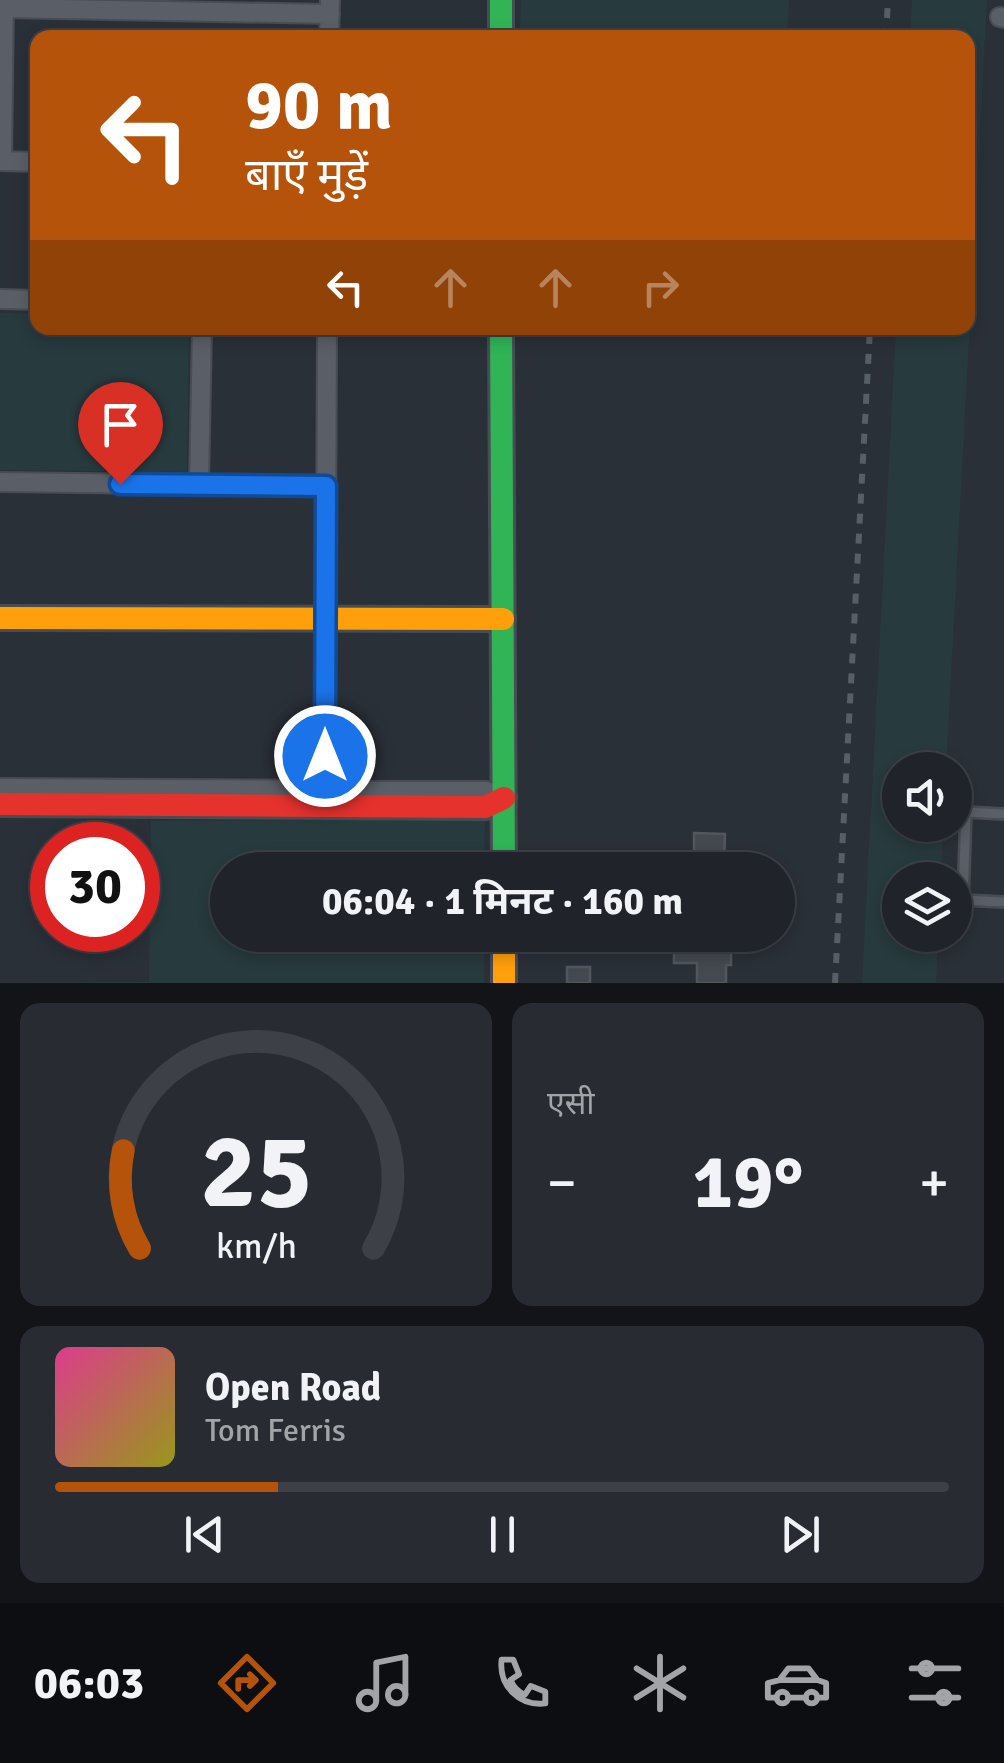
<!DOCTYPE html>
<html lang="hi">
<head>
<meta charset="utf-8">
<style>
	:root { --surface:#20242a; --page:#282c32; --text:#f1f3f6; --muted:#a2a4a8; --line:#3d4147; --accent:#b45309 }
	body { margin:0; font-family:Signika,"Noto Sans Devanagari",sans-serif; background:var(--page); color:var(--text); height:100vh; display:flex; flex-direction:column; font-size:38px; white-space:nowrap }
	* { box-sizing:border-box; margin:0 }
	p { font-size:32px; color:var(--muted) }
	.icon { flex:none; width:55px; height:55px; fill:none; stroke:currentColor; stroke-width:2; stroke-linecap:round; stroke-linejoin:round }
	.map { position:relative; height:983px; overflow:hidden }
	.sheet { display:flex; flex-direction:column; gap:20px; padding:20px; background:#121417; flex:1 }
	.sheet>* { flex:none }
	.banner { position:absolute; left:30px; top:30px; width:945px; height:305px; border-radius:20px; box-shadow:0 5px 15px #0003,0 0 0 2px var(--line); background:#b45309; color:#fff; overflow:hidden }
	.controls { position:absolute; left:882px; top:752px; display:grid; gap:20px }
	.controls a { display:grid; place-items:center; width:90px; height:90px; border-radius:50%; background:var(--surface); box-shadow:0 5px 15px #0003,0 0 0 2px var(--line); font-size:50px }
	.speed { position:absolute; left:30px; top:822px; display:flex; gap:20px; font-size:50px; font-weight:700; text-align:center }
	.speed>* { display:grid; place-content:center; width:130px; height:130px; border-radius:50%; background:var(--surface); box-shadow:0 5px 15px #0003,0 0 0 2px var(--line); line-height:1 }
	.speed .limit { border:15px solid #d22; background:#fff; color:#111 }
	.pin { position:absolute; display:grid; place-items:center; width:85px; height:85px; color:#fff; margin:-102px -42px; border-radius:50% 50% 50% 0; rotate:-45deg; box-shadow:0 0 10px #0007 }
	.pin .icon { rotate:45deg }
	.me { position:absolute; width:110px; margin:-55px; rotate:0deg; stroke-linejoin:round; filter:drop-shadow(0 0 8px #0008) }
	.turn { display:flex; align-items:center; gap:35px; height:210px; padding:0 50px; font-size:45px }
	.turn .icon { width:130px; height:130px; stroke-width:2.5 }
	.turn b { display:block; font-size:70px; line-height:85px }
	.lanes { display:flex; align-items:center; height:95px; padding:0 50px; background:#0003; justify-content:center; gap:50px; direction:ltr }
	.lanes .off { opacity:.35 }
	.big { font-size:75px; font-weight:700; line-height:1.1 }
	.sheet .card { flex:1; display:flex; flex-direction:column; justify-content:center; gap:15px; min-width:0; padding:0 35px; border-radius:20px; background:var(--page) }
	.sheet .dial { align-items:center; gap:0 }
	.dial svg { height:260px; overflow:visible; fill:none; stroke:var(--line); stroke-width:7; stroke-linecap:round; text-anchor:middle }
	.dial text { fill:var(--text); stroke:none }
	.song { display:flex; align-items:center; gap:30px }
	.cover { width:120px; height:120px; border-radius:15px; background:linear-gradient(135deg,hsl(330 70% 55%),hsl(60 70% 35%)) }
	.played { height:10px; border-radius:5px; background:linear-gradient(90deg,var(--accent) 25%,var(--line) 25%) }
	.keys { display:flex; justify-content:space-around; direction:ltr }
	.heat { display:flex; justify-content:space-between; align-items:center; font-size:55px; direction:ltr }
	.sheet .tiles { flex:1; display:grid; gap:20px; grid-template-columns:1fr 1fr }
	.card:last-child { grid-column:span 2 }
	.trip { position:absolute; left:210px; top:852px; width:585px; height:100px; border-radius:50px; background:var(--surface); box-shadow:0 5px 15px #0003,0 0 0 2px var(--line); font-weight:700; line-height:100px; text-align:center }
	.menu { display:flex; height:160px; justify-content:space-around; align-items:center; background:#0d0e11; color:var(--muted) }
	.menu .icon { width:70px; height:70px }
	.menu .selected { color:var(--accent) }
	.menu b { font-size:45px; color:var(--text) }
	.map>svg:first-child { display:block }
	.green { fill:#273a3e }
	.building { fill:#444950; stroke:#52575f; stroke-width:2.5 }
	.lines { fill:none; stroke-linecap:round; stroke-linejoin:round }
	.lane-casing { stroke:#484c53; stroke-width:14 }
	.street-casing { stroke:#484c53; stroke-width:22 }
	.fast-casing { stroke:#484c53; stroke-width:28 }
	.slow-casing { stroke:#484c53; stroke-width:28 }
	.jam-casing { stroke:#484c53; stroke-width:28 }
	.lane { stroke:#5a5e66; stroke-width:9 }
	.street { stroke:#5a5e66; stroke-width:18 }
	.fast { stroke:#30b455; stroke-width:22 }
	.slow { stroke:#ff9f0a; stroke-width:22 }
	.jam { stroke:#e5322d; stroke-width:22 }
	.rail { stroke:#595d64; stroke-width:6; stroke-dasharray:10 10; stroke-linecap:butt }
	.route-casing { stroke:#114b97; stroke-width:25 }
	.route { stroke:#1a73e8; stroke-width:18 }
</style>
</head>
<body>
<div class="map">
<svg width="1004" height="983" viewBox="0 0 1004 983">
	<rect width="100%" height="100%" fill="#2a3038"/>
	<path class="green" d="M521 0H789L787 37 638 38 520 32Z
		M912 0H987L946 770H900V825H943L941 880H900V935H938L936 983H862L896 328H968V38L910 37Z
		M0 313 37 314 38 328H189L187 472 0 470Z
		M485 819 484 870H228V935H484V983H0L149 982 151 821Z"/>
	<path class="building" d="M694 833 725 834 724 870H694Z
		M674 935H731V965H726V983H697V963H674Z
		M567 967H590V983H567Z"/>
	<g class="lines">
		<defs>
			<path id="lane" d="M1004 814 966 812 963 900 1004 902"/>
			<path id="street" d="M4 8 330 14
				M1000 17 1004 18
				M329 38 330 0
				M0 161 38 162
				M2 161 4 0
				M0 299 38 300
				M0 482 326 486
				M199 485 202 328
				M0 788 486 791 504 798
				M325 790 327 328"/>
			<path id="fast" d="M501 0V38
				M501 328 504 870"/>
			<path id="slow" d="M0 618 503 619
				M504 935V983"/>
			<path id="jam" d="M0 804 485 807 504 798"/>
		</defs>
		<use href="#lane" class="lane-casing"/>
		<use href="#street" class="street-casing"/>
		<use href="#fast" class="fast-casing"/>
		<use href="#slow" class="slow-casing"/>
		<use href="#jam" class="jam-casing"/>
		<use href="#lane" class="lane"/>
		<use href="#street" class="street"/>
		<use href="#fast" class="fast"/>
		<use href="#slow" class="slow"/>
		<use href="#jam" class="jam"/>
		<path class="rail" d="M886 38 888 0
			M835 983 870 328"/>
	</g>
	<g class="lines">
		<defs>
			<path id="route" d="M120 484 326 486 325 756"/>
		</defs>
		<use href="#route" class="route-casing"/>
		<use href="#route" class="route"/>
	</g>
</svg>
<div class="controls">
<a><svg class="icon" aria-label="sound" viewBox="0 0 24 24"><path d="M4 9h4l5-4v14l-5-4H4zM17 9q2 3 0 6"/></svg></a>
<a><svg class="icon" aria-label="layers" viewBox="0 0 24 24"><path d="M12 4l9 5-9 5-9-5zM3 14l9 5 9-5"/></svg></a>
</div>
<div class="speed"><div class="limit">30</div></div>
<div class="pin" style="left:120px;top:484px;background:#d93025"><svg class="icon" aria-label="arrive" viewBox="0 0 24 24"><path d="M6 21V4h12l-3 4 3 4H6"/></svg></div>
<svg class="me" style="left:325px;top:756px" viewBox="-20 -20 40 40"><circle r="17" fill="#1a73e8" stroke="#fff" stroke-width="3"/><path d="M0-11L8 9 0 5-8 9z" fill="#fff"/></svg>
<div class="trip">06:04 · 1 मिनट · 160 m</div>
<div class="banner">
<div class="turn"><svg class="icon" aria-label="left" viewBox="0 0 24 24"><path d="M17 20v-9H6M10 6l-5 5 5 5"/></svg><div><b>90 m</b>बाएँ मुड़ें</div></div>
<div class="lanes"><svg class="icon" aria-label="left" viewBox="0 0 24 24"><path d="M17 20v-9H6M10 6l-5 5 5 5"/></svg><svg class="icon off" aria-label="ahead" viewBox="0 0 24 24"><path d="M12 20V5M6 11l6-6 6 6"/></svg><svg class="icon off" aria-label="ahead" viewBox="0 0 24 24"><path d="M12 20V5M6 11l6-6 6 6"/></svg><svg class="icon off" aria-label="right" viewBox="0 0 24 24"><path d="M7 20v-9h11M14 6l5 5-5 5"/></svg></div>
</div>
</div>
<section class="sheet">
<div class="tiles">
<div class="card dial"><svg viewBox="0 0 100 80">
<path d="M14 69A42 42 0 1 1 86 69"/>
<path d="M14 69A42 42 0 0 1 9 39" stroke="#b45309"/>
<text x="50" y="56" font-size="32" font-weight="700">25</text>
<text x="50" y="72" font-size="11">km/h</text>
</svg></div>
<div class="card"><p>एसी</p>
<div class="heat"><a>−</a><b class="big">19°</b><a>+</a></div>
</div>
<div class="card">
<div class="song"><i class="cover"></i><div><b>Open Road</b><p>Tom Ferris</p></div></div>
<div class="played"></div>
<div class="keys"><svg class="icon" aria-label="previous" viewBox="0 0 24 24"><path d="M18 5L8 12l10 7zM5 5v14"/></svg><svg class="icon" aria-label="pause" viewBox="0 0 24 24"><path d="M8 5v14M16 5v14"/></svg><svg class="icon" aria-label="next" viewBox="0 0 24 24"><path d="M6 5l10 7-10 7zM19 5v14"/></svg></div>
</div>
</div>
</section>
<nav class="menu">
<b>06:03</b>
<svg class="icon selected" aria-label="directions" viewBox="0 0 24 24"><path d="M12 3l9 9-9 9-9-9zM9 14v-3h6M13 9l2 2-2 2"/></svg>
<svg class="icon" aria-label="music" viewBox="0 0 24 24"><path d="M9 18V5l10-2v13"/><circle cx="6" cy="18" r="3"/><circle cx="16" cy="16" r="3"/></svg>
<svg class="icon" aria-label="phone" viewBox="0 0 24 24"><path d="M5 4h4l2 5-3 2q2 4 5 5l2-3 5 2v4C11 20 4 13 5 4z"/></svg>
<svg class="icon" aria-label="climate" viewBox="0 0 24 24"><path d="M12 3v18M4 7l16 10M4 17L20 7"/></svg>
<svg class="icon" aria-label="car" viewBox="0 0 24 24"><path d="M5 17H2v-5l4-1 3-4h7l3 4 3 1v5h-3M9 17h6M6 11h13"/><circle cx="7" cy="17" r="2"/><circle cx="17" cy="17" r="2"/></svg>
<svg class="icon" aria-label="filters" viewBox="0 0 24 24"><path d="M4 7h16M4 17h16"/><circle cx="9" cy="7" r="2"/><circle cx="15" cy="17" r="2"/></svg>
</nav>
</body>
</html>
